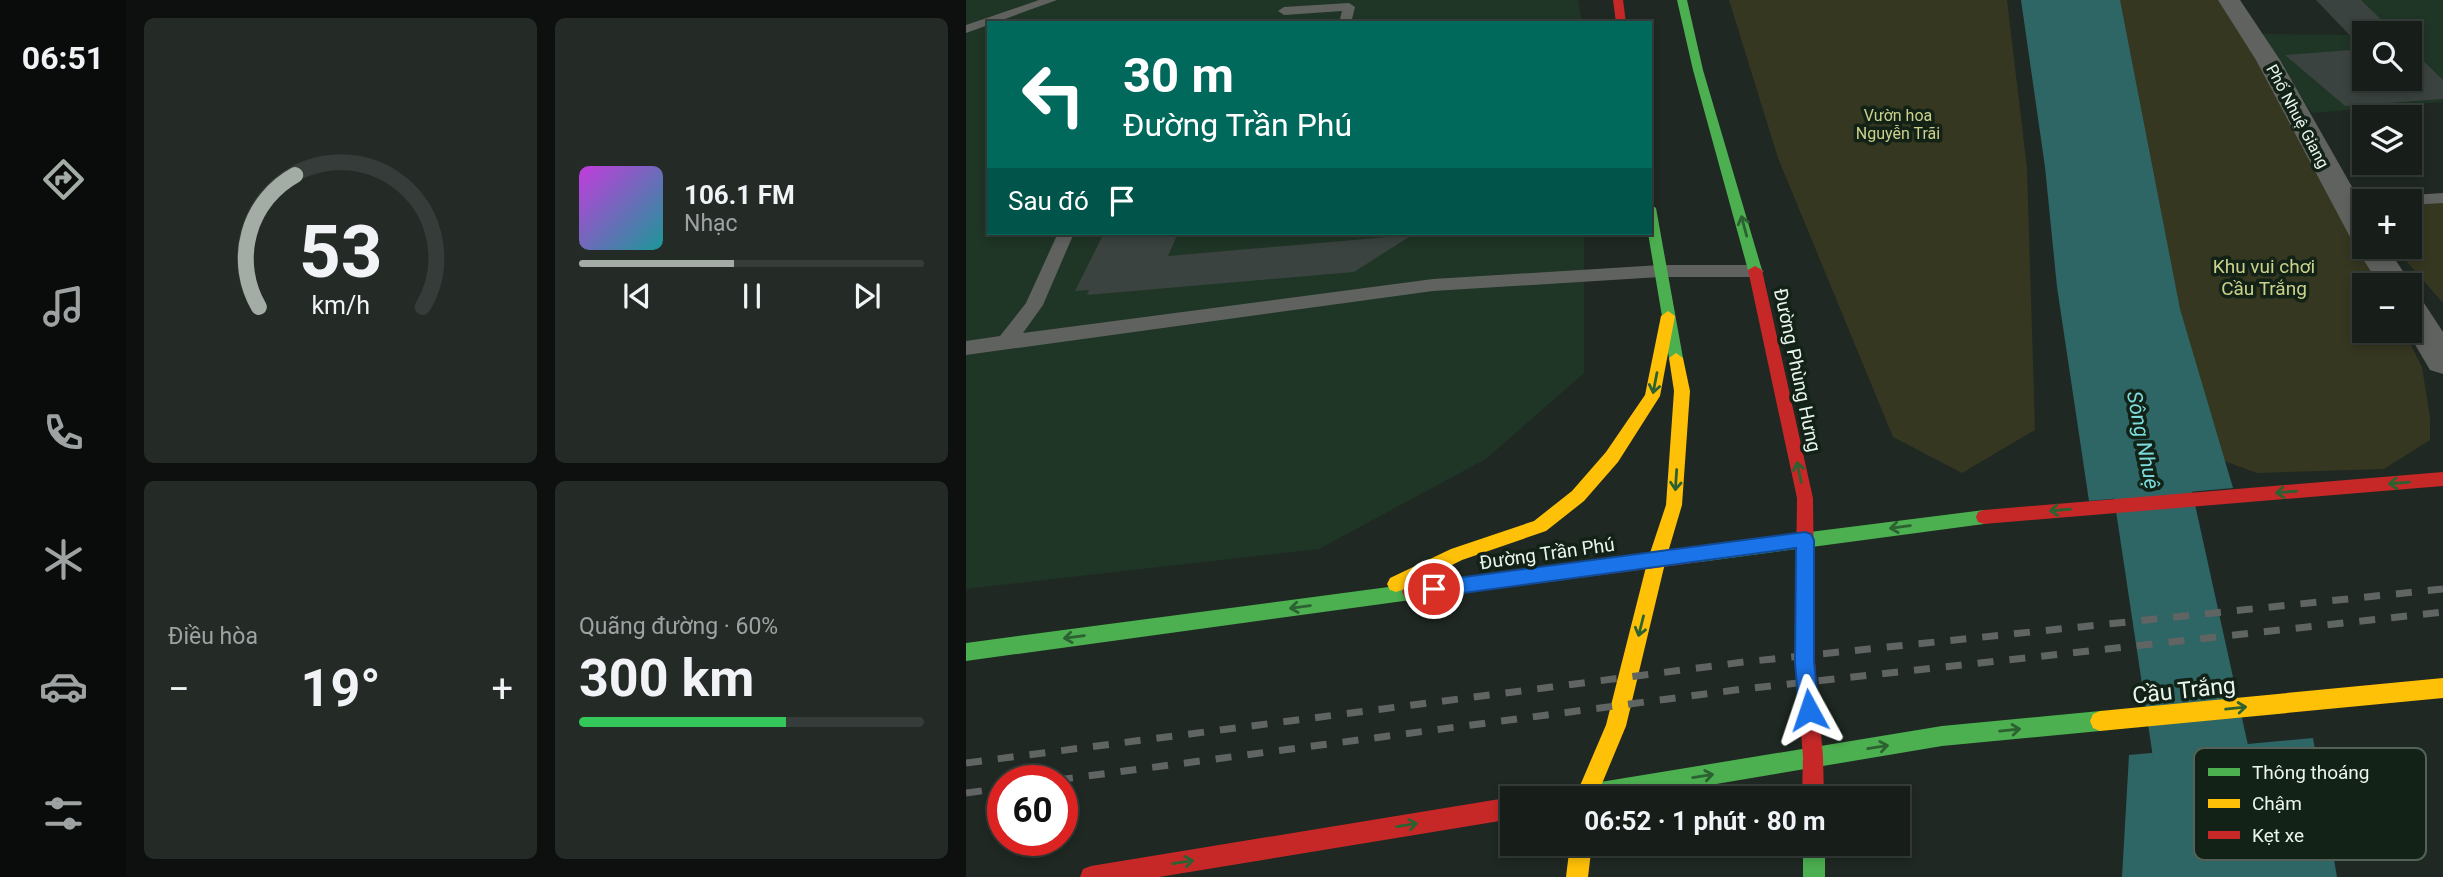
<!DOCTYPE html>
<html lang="vi">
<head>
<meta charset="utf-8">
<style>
	:root { --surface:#171e1a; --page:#242b27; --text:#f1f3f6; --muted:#9ea2a2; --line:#363c39; --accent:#a3ada6 }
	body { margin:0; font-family:Roboto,sans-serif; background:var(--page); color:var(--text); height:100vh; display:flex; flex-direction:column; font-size:26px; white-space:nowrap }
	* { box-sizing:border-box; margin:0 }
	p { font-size:23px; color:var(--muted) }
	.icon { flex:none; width:38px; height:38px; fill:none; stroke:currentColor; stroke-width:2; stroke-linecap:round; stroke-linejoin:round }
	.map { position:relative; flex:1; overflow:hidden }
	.panel { display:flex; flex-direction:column; gap:18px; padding:18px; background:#0d100e; width:840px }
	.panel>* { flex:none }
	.banner { position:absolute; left:21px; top:21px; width:665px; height:214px; border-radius:0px; box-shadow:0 4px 10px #0003,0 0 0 2px var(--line); background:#00695c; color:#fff; overflow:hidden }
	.tools { position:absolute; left:1386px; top:21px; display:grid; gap:14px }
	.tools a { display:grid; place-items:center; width:70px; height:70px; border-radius:0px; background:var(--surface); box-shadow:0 4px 10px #0003,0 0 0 2px var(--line); font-size:35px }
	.speed { position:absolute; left:21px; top:765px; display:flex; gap:14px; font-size:35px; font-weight:700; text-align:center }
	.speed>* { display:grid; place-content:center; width:91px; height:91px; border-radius:50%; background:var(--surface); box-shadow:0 4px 10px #0003,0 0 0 2px var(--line); line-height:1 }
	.speed .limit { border:10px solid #d22; background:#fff; color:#111 }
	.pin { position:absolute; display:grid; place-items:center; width:60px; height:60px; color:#fff; margin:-30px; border:4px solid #fff; border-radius:50%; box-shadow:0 2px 7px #0007 }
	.me { position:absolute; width:77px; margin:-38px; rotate:355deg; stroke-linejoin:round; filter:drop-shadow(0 0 5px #0008) }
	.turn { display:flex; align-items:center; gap:24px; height:147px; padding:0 21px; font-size:32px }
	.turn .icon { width:91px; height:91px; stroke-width:2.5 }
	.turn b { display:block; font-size:49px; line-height:60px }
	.then { display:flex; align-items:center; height:66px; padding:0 21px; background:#0003; gap:14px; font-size:26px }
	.big { font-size:52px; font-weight:700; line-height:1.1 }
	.panel .widget { flex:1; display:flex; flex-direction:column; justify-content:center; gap:10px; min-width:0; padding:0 24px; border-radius:10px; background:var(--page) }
	.panel .dial { align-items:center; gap:0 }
	.dial svg { height:182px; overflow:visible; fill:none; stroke:var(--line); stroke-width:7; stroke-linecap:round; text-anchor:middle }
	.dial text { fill:var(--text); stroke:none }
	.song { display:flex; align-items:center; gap:21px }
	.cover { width:84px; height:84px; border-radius:10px; background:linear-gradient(135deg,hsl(290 70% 55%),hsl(180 70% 35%)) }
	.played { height:7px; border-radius:4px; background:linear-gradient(90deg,var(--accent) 45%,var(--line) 45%) }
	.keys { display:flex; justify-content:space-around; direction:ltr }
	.heat { display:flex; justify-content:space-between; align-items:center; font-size:38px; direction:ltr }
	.charge { height:10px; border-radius:5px; background:linear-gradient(90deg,#34c759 60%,var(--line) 0) }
	.panel .tiles { flex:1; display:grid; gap:18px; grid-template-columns:repeat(2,1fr) }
	.trip { position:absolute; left:534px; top:786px; width:410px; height:70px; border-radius:0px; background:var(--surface); box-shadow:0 4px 10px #0003,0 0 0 2px var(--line); font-weight:700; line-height:70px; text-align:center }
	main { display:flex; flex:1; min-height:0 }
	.menu { display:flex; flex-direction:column; width:126px; justify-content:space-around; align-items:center; background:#090c0a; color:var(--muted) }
	.menu .icon { width:49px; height:49px }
	.menu .on { color:var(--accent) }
	.menu b { font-size:32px; color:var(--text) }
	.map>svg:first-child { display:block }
	.built { fill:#1f3526; fill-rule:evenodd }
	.green { fill:#353720 }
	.water { fill:#2e6565 }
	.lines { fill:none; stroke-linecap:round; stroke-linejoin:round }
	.river { fill:#2e6565; fill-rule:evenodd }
	.building { fill:#3a433f }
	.lane { fill:#60625f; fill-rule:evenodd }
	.street { fill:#60625f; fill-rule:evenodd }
	.fast { fill:#4caf50; fill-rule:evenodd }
	.slow { fill:#ffc107; fill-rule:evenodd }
	.jam { fill:#c62828; fill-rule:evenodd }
	.rail { stroke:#606462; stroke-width:7; stroke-dasharray:16 16; stroke-linecap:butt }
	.oneway { stroke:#2c6131 }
	.route { fill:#1a73e8; stroke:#114b97; stroke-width:2 }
	.labels { text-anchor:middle; stroke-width:7; stroke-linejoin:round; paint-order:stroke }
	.far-park-label { font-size:16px; fill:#ccd18b; stroke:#122217 }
	.far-street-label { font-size:16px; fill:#eaf5ed; stroke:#122217 }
	.park-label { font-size:19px; fill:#ccd18b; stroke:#122217 }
	.street-label { font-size:19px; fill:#eaf5ed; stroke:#122217 }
	.water-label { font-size:21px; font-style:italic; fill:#7cdcdd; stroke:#122217 }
	.near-street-label { font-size:23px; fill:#eaf5ed; stroke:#122217 }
	.key { fill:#122217; stroke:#536157; stroke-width:2 }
	.key-label { font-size:19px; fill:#eaf5ed }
</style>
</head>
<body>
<main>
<nav class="menu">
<b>06:51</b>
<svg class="icon on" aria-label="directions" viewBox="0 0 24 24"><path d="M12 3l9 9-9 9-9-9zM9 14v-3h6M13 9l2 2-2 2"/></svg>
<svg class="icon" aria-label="music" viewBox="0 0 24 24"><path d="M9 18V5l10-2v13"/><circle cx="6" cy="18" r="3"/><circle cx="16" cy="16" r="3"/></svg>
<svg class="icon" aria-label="phone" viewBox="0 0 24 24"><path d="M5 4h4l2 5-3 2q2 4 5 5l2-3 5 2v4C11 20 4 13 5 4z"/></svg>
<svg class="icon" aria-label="climate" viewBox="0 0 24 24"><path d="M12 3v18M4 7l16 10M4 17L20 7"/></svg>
<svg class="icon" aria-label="car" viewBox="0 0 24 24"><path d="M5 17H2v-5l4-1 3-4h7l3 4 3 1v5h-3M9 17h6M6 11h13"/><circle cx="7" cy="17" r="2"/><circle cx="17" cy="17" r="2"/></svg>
<svg class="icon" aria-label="filters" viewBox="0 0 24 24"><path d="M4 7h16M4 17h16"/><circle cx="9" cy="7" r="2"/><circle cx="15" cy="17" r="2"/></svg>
</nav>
<section class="panel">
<div class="tiles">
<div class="widget dial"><svg viewBox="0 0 100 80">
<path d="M14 69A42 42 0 1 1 86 69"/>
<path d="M14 69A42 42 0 0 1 30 11" stroke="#a3ada6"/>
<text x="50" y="56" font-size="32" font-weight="700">53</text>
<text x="50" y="72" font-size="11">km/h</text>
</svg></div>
<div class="widget">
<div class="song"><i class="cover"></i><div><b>106.1 FM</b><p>Nhạc</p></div></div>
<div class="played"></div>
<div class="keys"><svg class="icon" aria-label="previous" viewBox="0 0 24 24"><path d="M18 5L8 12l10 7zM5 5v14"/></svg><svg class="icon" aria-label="pause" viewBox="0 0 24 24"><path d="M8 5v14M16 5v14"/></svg><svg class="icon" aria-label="next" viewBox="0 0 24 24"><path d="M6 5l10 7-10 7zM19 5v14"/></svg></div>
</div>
<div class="widget"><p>Điều hòa</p>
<div class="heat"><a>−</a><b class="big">19°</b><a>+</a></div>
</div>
<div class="widget"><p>Quãng đường · 60%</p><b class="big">300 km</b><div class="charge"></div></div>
</div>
</section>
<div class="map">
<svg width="1477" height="877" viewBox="0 0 1477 877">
	<rect width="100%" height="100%" fill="#1f2822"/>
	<path class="built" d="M0 0H612L616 23H23V233H618V373L520 459 353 549 0 589Z
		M1350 0H1477V102L1346 113 1292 34 1383 35ZM1398 33H1444V79H1398Z"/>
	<path class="green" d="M763 0H1041L1061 168 1069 430 996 473 927 437 812 158Z
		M1149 0H1259L1298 59 1414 285H1398V331H1438L1456 367 1464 417V440L1418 469 1291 473 1253 459 1203 308Z
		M1477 194V303L1428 247H1444V201H1398V213L1386 199Z"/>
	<path class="water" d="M1055 0H1154L1214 309 1267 488 1123 501 1091 287 1079 167Z
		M1347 738 1371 877H1156L1163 755Z"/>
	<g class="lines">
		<path class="river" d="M1173 390 1199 398 1210 418 1311 877H1205L1136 418 1147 398Z"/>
	</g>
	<path class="building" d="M1350 0H1395L1429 33H1398V79H1444V48L1477 80V99L1379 106 1319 55 1397 49Z
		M138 233H212L202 256 446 235 388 272 121 295 123 290 109 291Z"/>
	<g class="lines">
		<path class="lane" d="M73 0H91L0 33V25Z
			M383 3 389 7 385 23H373L376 11 318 15 312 11 318 7Z
			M1477 193V203L1444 205V201H1423L1431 196Z
			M92 233H108L77 305 57 333 467 279 694 265H789L798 271 789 277H694L467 291 0 355V341L34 336 60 303Z"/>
		<path class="street" d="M1252 0H1274L1314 60 1398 208V247H1421L1446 285 1444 289V285H1414L1389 247 1392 243 1387 242 1383 235 1290 60Z
			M1444 296 1456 300 1477 332V374L1464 370 1441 331H1444Z"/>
		<path class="fast" d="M711 0H721L737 70 796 270 794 273H784L782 270 727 70Z
			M684 204 690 208 717 358 710 363 703 358 682 233H684Z
			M1018 510 1024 512 1026 517 1024 522 1018 524 734 562 728 559 725 554 728 549 734 546Z
			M445 584 451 586 454 592 451 598 445 600 0 661V643Z
			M1134 711 1141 714 1144 721 1141 728 1134 731 976 746 667 798H593L597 791 604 787 976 726Z
			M837 844H859V877H837Z"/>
		<path class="slow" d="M702 311 709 316 694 396 652 462 618 501 580 531 496 560 436 590 430 592 424 590 421 584 424 578 485 549 568 521 606 491 640 452 679 395 695 316Z
			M710 353 717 358 724 391 716 505 700 559 660 726 630 798H612L610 795 640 725 682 559 700 505 708 391 703 358Z
			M1477 678V698L1134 731 1127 728 1124 721 1127 714 1134 711Z
			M604 844H626L622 877H600Z"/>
		<path class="jam" d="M647 0H657L660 23H650Z
			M789 266 796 270 847 498 849 662 857 757 858 798H836L837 757 829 662 831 498 782 270Z
			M1477 472V486L1018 524 1012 522 1010 517 1012 512 1018 510Z
			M734 546 740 549 743 554 740 559 734 562 445 600 439 598 436 592 439 586 445 584Z
			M546 797V819L193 877H114L117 869 125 866Z"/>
		<path class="rail" d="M0 763 778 662 1477 589
			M91 780 777 689 1477 612
			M0 793 37 788"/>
	</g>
	<defs><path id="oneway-shaft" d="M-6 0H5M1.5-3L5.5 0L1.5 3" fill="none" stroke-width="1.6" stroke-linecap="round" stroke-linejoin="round" transform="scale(1.75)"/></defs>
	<g class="oneway">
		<use href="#oneway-shaft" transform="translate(778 226) rotate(-105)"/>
		<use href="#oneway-shaft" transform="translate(689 383) rotate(101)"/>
		<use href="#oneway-shaft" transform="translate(833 472) rotate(-102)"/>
		<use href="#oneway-shaft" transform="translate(710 480) rotate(94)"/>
		<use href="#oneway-shaft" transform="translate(1433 483) rotate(175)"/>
		<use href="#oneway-shaft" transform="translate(1320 492) rotate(175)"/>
		<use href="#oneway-shaft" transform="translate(1094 510) rotate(175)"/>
		<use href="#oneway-shaft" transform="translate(934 527) rotate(172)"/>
		<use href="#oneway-shaft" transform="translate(334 607) rotate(172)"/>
		<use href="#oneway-shaft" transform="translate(675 626) rotate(104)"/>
		<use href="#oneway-shaft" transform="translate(108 637) rotate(172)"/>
		<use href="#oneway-shaft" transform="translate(1270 708) rotate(-6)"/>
		<use href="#oneway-shaft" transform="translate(1044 730) rotate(-6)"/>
		<use href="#oneway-shaft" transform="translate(912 747) rotate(-9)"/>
		<use href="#oneway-shaft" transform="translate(737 776) rotate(-9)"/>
		<use href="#oneway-shaft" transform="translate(441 825) rotate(-9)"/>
		<use href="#oneway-shaft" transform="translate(217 862) rotate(-9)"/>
	</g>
	<path class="route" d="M839 532 845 534 848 540V662L853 710 850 717 843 720 836 717 833 710 829 662 830 548 468 597 462 595 459 589 462 583 468 581Z"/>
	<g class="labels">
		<g class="far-park-label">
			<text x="932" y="121">Vườn hoa<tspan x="932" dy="18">Nguyễn Trãi</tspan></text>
		</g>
		<g class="far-street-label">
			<text transform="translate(1332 116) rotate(62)" y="6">Phố Nhuệ Giang</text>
		</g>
		<g class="park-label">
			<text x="1298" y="273">Khu vui chơi<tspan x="1298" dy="22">Cầu Trắng</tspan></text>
		</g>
		<g class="street-label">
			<text transform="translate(832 370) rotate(78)" y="7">Đường Phùng Hưng</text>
			<text transform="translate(581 553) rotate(-8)" y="7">Đường Trần Phú</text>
		</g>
		<g class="water-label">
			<text transform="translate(1177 440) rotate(79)" y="7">Sông Nhuệ</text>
		</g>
		<g class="near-street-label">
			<text transform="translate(1218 690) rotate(-6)" y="8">Cầu Trắng</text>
		</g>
	</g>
	<rect x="1228" y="748" width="232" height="112" rx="10" class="key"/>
	<rect x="1242" y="768" width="32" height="8" fill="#4caf50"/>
	<rect x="1242" y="799" width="32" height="9" fill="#ffc107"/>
	<rect x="1242" y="831" width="32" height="8" fill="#c62828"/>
	<g class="key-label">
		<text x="1286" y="779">Thông thoáng</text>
		<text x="1286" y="810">Chậm</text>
		<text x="1286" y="842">Kẹt xe</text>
	</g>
</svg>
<div class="tools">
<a><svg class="icon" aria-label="search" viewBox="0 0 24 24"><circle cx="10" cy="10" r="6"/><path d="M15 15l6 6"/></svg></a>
<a><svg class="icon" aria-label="layers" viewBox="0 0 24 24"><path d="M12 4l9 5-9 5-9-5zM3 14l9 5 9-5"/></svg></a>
<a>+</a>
<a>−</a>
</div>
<div class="speed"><div class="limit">60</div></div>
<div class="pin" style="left:468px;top:589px;background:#d93025"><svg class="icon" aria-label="arrive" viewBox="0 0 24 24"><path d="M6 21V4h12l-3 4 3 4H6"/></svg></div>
<svg class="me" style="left:843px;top:710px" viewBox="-20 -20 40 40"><path d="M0-17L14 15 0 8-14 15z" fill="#1a73e8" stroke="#fff" stroke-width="4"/></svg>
<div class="trip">06:52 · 1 phút · 80 m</div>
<div class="banner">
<div class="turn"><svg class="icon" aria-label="left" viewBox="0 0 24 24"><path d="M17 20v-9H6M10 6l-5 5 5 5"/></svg><div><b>30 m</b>Đường Trần Phú</div></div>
<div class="then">Sau đó<svg class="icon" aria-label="arrive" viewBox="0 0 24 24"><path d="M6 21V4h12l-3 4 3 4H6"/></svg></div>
</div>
</div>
</main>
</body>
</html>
